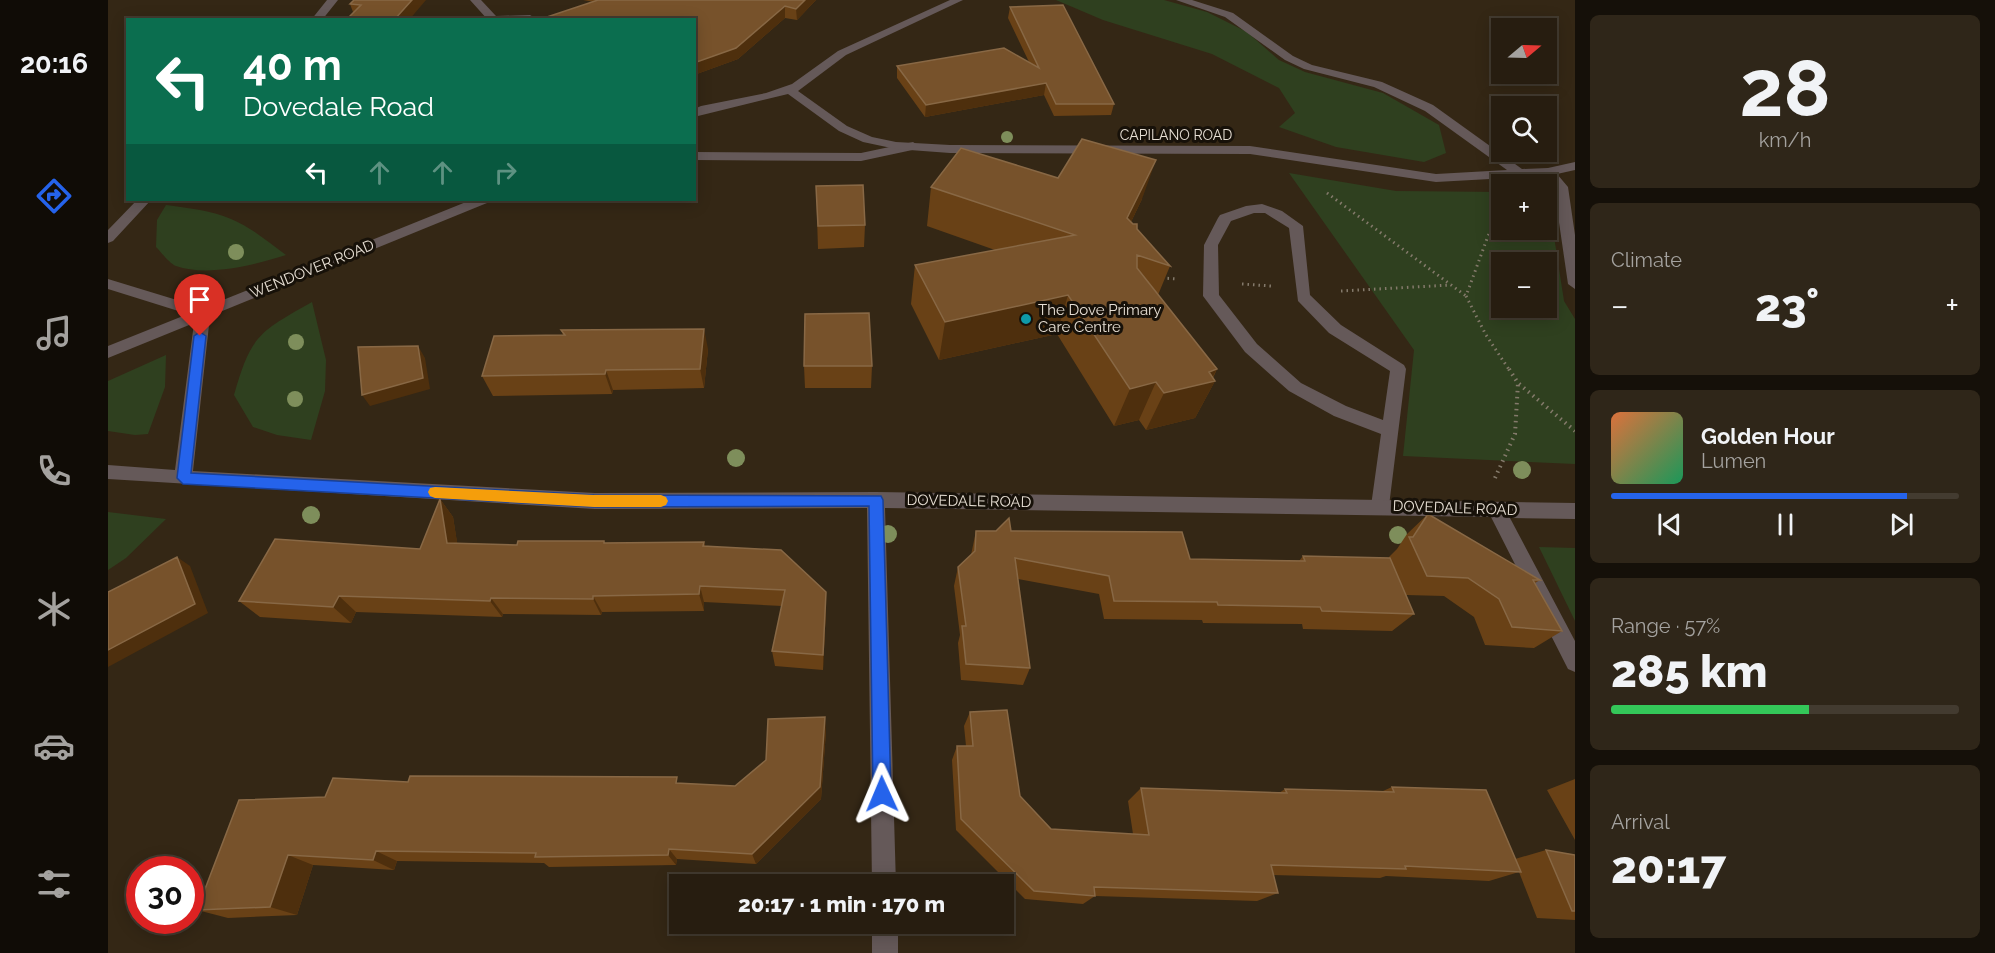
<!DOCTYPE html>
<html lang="en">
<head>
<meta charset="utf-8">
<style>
	:root { --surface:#271d10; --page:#2f2619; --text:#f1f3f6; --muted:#a4a29f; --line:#433b30; --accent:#2563eb }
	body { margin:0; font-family:Raleway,sans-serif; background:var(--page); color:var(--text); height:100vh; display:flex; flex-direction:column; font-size:22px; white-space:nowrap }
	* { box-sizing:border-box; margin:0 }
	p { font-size:20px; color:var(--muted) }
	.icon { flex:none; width:33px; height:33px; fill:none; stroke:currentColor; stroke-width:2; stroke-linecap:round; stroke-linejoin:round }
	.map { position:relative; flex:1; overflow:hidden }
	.side { display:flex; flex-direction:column; gap:15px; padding:15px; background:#151009; width:420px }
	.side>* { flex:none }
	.top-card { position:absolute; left:18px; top:18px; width:570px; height:183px; border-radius:0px; box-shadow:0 3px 15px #0003,0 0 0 2px var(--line); background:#0b6e4f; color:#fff; overflow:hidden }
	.needle { width:39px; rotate:71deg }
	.controls { position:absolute; left:1383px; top:18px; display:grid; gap:12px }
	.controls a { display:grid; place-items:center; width:66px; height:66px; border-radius:0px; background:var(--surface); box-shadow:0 3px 15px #0003,0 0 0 2px var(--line); font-size:30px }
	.speed { position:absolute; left:18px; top:856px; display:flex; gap:12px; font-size:30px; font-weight:700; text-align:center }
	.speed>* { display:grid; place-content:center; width:78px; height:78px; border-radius:50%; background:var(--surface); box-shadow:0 3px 15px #0003,0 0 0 2px var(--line); line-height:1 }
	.speed .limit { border:9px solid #d22; background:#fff; color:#111 }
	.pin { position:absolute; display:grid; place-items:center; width:51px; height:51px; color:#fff; margin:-62px -26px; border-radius:50% 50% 50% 0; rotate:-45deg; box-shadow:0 0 6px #0007 }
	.pin .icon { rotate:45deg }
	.me { position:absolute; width:66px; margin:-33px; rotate:359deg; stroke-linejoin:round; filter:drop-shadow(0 0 4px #0008) }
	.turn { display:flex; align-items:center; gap:21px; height:126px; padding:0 18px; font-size:27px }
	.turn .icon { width:78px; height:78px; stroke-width:2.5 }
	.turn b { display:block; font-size:42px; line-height:51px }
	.lanes { display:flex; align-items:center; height:57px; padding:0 18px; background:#0003; justify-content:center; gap:30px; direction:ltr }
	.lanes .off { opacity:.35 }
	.big { font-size:45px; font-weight:800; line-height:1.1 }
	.side .tile { flex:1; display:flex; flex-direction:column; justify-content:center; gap:9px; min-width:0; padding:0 21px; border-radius:9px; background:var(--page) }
	.side .dial { align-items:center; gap:0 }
	.dial b { font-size:78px; line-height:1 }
	.song { display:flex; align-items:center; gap:18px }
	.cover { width:72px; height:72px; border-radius:9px; background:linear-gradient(135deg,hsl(20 70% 55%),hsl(150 70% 35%)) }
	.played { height:6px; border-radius:3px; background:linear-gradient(90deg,var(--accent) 85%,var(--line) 85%) }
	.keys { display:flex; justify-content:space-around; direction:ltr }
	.heat { display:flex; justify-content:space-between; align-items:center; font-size:33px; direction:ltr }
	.charge { height:9px; border-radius:4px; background:linear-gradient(90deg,#34c759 57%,var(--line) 0) }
	.trip { position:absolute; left:561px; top:874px; width:345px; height:60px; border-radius:0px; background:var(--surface); box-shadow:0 3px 15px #0003,0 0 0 2px var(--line); font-weight:800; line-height:60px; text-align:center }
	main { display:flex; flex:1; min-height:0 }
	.menu { display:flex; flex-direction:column; width:108px; justify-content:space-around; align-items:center; background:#100c06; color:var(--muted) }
	.menu .icon { width:42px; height:42px }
	.menu .on { color:var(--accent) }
	.menu b { font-size:27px; color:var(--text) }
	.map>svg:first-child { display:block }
	.green { fill:#2f401f; fill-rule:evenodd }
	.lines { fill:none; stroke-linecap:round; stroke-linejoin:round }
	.path-far1 { stroke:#847a6b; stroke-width:3; stroke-dasharray:1.5 4; stroke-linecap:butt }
	.path { stroke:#847a6b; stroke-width:4; stroke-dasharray:1.5 4.5; stroke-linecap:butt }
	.lane { fill:#655959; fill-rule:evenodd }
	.street { fill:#655959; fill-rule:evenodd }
	.tree { fill:#7e8e5b }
	.wall { fill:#694116 }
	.shaded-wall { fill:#4e2f0d }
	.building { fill:#77522b; stroke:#886845; stroke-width:1.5 }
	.route { fill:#2563eb; stroke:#184099; stroke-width:1.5 }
	.slow { fill:#f59e0b }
	.culture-dot { fill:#0f9aa8; stroke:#171109; stroke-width:2 }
	.labels { text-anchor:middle; stroke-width:6; stroke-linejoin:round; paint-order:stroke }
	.far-street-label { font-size:14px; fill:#e7dfd4; stroke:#171109 }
	.street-label { font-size:15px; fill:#e7dfd4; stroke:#171109 }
	.poi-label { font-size:15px; fill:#e7dfd4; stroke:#171109; text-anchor:start }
</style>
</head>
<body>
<main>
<nav class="menu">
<b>20:16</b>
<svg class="icon on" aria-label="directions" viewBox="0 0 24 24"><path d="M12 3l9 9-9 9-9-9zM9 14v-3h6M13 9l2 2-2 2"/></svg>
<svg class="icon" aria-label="music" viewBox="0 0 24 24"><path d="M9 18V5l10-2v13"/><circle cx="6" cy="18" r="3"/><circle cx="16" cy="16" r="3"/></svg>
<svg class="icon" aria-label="phone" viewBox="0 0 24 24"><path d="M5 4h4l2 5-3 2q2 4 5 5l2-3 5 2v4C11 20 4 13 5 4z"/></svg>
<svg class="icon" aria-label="climate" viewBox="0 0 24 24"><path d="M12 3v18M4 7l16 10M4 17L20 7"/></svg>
<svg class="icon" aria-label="car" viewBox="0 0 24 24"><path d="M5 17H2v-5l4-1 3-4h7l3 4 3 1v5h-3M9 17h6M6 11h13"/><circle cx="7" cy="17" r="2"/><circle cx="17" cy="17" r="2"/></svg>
<svg class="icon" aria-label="filters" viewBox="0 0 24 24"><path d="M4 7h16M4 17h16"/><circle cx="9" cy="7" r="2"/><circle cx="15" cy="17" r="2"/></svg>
</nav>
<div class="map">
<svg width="1467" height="953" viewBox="0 0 1467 953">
	<rect width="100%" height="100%" fill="#342715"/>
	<path class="green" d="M948 0H1056L1099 12 1139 32 1171 60 1197 72 1275 93 1331 125 1338 153 1316 162 1228 147 1171 127 1187 113 1171 88 1104 54 995 20Z
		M1181 173 1288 191 1393 192 1394 230H1438L1439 191 1456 301 1467 319V464L1295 456 1306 350ZM1438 262V308H1394V262Z
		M58 205C79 208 103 210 123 219 143 227 160 242 178 255 147 265 99 277 68 266 61 263 53 252 48 247L49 220Z
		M204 302 218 360 217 391 203 440 169 435 145 427 126 395C143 335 151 332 204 302Z
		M58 355 57 387 40 434 27 435 0 431V381Z
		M0 512 58 519 18 558 0 570Z
		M1431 547 1467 548V621Z"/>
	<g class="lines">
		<path class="path-far1" d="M1219 193 1358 296
			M1394 210 1380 236 1358 296 1378 335 1402 371
			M1054 278 1070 279
			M1134 284 1163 286
			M1233 291 1343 285"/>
		<path class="path" d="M1401 369 1410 383 1467 431
			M1387 478 1407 434 1410 383"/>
		<path class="lane" d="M805 142 811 146 809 149 753 161 586 160V152L753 153Z
			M1154 204 1174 211 1195 226 1202 295 1233 325 1296 365 1298 369 1281 506 1279 511 1272 514 1265 511 1263 506 1273 434 1226 416 1181 391 1137 352 1095 296 1096 245 1110 218 1112 215 1138 206ZM1146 213H1157L1181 228 1190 301 1221 333 1282 371 1275 420 1238 406 1193 383 1149 344 1111 295 1110 245 1123 221Z"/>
		<path class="street" d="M219 0H230L214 20H203Z
			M362 0H373L388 16 422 15 427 18 380 20Z
			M842 0H855L738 55 690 91 739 126 764 137 788 142 842 145 1142 146 1328 174 1399 170 1317 111 1266 87 1196 69 1177 60 1117 17 1068 0H1084L1125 13 1185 56 1204 65 1274 82 1325 105 1414 169 1440 168 1467 162V170L1449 174 1460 187 1467 235V289L1460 284 1446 188 1437 176 1328 182 1142 154 842 153 788 149 755 142 731 131 680 94 586 117V109L593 106 658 93 684 84 730 51Z
			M29 200H43L5 241 0 243V230Z
			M363 200H381L379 203 102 316 85 471 487 493 768 492 1467 503V519L1402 518 1467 641V672L1460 669 1383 517 777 508 788 885H764L759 508 487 509 0 479V465L67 470 86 323 0 358V346L80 314 0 289V279L95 308Z
			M764 924H790V953H764Z"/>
	</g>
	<g class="tree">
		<circle cx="899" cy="137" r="6"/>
		<circle cx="128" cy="252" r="8"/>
		<circle cx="188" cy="342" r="8"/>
		<circle cx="187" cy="399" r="8"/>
		<circle cx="628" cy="458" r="9"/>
		<circle cx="1414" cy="470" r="9"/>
		<circle cx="203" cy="515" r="9"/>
		<circle cx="780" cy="534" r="9"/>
		<circle cx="1290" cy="535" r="9"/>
	</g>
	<path class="wall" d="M318 0 245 12 242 4Z
		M475 0H708L689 20 677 18 630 59 586 75V20Z
		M902 7 1006 104 1003 115 946 116 936 95 817 117 789 78V66L921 62 900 18Z
		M708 186 757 225 756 247 710 249Z
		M823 187 1034 199 1023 222 1062 266 1050 295 1109 369 1105 378 1107 381 1087 418 1038 430 1031 420 1006 426 949 334 831 360 803 304 807 265 887 250 819 226Z
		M453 330 600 349 596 388 505 390 504 394 385 396 374 376 455 335Z
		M696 366H764L763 388H697Z
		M332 499 345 517 349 543 409 545 496 541 497 543 596 542 597 546 718 608 715 670 667 666 664 651 674 606 596 602V611L494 612 493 615 395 614 394 617 248 612 243 623 152 617 131 601 312 549Z
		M1320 514 1432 580 1427 583 1454 631 1426 648 1377 645 1366 617 1336 596 1298 595 1306 614 1284 631 1195 629 1194 624 1095 623 1094 620 996 619 991 594 910 579 922 668 915 685 853 680 850 643 852 635 846 586 850 567 863 555 868 531H903L1082 559 1191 561 1195 556 1281 558V557L1289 549 1299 534Z
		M862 712 912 796 943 829 1025 834 1020 801 1033 788 1171 793 1177 789 1275 791 1284 787 1407 859 1438 850 1467 855V920L1429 918 1411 872 1381 881 1278 876 1272 878 1165 875 1170 893 1149 901 987 896 975 904 917 899 848 830 844 760 849 746H858L856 726Z
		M718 731 713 799 648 864 569 859 568 865 441 867 436 863 289 861 286 870 205 865 189 915 120 918 89 910 217 797 300 782 573 783 627 786Z
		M1467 779V840L1439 790Z"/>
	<path class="shaded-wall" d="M304 0H318L301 20H286Z
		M697 0H708L689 20 688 9Z
		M677 6V18L630 59 586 75V63Z
		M938 83 936 95 817 117 818 105Z
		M1048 160 1034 199 1006 257 1019 218Z
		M960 295 949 334 831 360 837 322Z
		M596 329 600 349 596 388 592 369Z
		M310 346 317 358 322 389 262 406 254 395Z
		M1109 369 1102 382 1107 381 1087 418 1038 430 1056 393 1101 372Z
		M498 370 505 390 504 394 497 374Z
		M1048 382 1031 420 1006 426 1022 389Z
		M332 499 345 517 352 560 339 543Z
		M69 557 82 566 100 613 0 667V650Z
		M592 586 596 602V611L591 594Z
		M718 592V608L715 670V655Z
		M231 596 248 612 243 623 225 607Z
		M485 596 494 612 493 615 485 599Z
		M383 598 395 614 394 617 382 601Z
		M717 717 718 731 713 799 648 864 644 854Z
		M561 849 569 859 568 865 560 855Z
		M268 851 289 861 286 870 265 860Z
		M180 855 205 865 189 915 162 907Z"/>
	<path class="building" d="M246 0H304L286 20H238L253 5 242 4Z
		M490 0H697L688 9 677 6 628 48 586 63V20H430Z
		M955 5 1006 104H948L938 83 818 105 789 66 896 48 931 68 902 7Z
		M974 139 1048 160 1019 218 1025 224H1029V229L1062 266 1029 255V268L1109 369 1101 372 1107 381 1056 393 1048 382 1022 389 960 295 837 322 807 265 967 235 823 187 853 148 950 178Z
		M755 185 757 225 710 226 708 186Z
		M761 313 764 366H696L697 314Z
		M596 329 592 369 498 370 497 374 374 376 386 336 457 335 453 330Z
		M310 346 315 378 254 395 250 347Z
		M332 499 339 543 409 545 410 541H496V543L596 542 595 546 673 550 718 592 715 655 664 651 677 590 592 586 591 594 485 596V599L383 598 382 601 231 596 225 607 131 601 167 539 312 549Z
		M1320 514 1432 580H1425L1454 631 1404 627 1391 599 1360 578 1319 576 1301 537H1305Z
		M901 518 903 531 1074 532 1082 559 1197 561 1195 556 1282 558 1306 614 1214 611 1212 607 1110 605 1109 602 1006 601 1001 576 907 558 922 668 858 664 854 626H858L850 567 867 551 868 531H888Z
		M69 557 87 604 0 650V592Z
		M899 710 912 796 943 829 1041 835 1033 788 1179 793 1177 789 1286 792 1284 787 1378 790 1413 872 1297 866 1298 869 1163 865 1170 893 986 887 987 896 926 891 853 819 849 746H865L862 712Z
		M717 717 712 787 644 854 561 849 560 855 427 857 428 853 268 851 265 860 180 855 162 907 89 910 131 800 217 797 225 778 300 782 302 776 569 777 568 783 627 786 658 760 660 719Z
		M1438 850 1467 855V911H1464Z"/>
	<path class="route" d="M92 332 98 336 83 473 486 495 773 496 775 500 783 794 780 801 774 803 768 801 765 794 761 506 486 507 75 484 69 478 86 336Z"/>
	<path class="slow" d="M327 487 486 495H553L558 497 560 501 558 505 553 507H486L327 498 322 496 320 492 322 488Z"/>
	<circle class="culture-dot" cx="918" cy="319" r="6"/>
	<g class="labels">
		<g class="far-street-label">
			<text x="1068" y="140">CAPILANO ROAD</text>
		</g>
		<g class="street-label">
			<text transform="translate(204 269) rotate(-22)" y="5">WENDOVER ROAD</text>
			<text transform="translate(861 501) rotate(1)" y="5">DOVEDALE ROAD</text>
			<text transform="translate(1347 508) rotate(2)" y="5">DOVEDALE ROAD</text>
		</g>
		<g class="poi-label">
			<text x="930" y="315">The Dove Primary<tspan x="930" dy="17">Care Centre</tspan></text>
		</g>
	</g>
</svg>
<div class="controls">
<a><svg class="needle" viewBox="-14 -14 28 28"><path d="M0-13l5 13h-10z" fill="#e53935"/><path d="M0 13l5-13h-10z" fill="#a4a29f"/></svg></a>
<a><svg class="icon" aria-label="search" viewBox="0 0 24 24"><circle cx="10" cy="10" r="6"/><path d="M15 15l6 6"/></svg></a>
<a>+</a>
<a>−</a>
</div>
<div class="speed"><div class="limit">30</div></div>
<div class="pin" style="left:92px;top:336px;background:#d93025"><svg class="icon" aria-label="arrive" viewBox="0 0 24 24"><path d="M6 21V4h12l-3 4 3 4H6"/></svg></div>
<svg class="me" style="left:774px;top:794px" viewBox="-20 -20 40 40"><path d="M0-17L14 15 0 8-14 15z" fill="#2563eb" stroke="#fff" stroke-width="4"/></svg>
<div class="trip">20:17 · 1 min · 170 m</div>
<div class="top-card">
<div class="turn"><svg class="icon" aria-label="left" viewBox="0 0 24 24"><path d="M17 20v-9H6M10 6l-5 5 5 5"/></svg><div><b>40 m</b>Dovedale Road</div></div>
<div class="lanes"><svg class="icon" aria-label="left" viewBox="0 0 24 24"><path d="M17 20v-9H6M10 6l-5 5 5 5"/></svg><svg class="icon off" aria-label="ahead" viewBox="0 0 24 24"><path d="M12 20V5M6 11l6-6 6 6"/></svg><svg class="icon off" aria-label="ahead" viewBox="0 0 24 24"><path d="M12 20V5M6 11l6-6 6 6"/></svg><svg class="icon off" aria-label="right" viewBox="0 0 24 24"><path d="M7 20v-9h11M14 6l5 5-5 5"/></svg></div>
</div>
</div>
<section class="side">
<div class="tile dial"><b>28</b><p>km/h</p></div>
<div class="tile"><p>Climate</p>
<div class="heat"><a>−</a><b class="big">23°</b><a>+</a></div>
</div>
<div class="tile">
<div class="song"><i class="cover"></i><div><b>Golden Hour</b><p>Lumen</p></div></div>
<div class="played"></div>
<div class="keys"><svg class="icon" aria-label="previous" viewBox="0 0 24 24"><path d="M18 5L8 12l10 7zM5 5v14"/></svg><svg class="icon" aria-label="pause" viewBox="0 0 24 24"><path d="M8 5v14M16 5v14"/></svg><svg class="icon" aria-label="next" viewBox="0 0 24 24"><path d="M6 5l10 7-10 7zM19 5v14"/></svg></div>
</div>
<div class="tile"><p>Range · 57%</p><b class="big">285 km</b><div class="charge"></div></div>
<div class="tile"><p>Arrival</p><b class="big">20:17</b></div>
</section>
</main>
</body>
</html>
